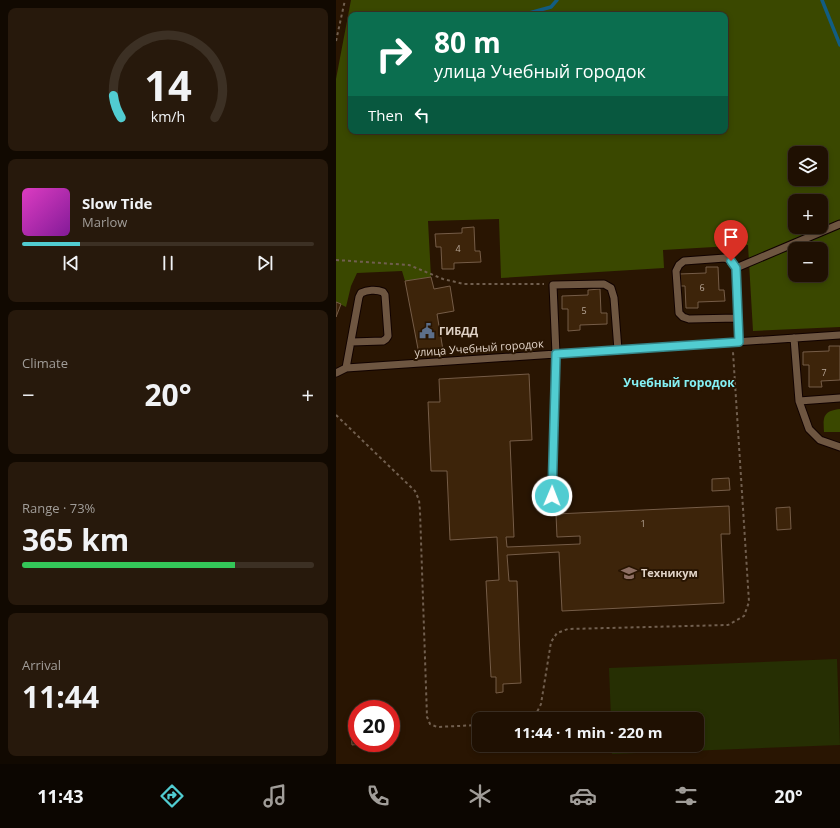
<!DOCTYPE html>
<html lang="en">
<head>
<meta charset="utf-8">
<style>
	:root { --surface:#1f1002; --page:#27190c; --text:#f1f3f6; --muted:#a19d99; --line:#3c3024; --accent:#51ccd1 }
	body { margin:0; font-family:"Open Sans",sans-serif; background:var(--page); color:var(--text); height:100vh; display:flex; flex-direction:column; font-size:15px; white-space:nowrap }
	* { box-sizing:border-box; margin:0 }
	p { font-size:13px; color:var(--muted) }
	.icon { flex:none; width:22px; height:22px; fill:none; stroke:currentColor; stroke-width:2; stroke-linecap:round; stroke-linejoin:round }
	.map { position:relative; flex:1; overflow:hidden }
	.side { display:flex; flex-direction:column; gap:8px; padding:8px; background:#110901; width:336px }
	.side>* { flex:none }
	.guide { position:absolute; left:12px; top:12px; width:380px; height:122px; border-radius:8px; box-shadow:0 2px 6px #0003,0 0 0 1px var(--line); background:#0b6e4f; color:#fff; overflow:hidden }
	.buttons { position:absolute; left:452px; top:146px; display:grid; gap:8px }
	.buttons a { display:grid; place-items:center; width:40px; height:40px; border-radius:8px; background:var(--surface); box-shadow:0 2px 6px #0003,0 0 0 1px var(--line); font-size:20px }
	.speed { position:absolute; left:12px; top:700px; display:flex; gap:8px; font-size:20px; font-weight:700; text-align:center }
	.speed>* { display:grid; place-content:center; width:52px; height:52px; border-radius:50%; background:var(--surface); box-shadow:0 2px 6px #0003,0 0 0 1px var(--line); line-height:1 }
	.speed .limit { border:6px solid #d22; background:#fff; color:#111 }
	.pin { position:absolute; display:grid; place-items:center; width:34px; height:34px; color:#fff; margin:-41px -17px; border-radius:50% 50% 50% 0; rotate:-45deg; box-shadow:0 0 4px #0007 }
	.pin .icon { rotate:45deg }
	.me { position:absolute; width:44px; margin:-22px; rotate:1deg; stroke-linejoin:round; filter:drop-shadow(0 0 3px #0008) }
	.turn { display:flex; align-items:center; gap:14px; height:84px; padding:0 20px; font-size:18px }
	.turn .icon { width:52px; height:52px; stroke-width:2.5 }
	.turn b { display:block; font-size:28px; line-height:34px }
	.then { display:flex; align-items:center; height:38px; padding:0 20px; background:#0003; gap:8px; font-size:15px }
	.big { font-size:30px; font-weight:700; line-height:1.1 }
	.side .widget { flex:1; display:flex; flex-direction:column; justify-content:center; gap:6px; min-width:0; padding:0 14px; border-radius:8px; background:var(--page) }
	.side .dial { align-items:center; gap:0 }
	.dial svg { height:104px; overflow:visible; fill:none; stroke:var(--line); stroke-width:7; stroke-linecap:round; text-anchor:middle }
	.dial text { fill:var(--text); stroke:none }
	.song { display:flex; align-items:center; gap:12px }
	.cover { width:48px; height:48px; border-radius:6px; background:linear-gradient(135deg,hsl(310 70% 55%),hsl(290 70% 35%)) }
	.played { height:4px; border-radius:2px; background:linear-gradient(90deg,var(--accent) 20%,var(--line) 20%) }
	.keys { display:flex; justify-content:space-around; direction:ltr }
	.heat { display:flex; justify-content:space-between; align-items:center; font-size:22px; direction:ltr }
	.charge { height:6px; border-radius:3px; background:linear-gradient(90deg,#34c759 73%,var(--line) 0) }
	.trip { position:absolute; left:136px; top:712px; width:232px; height:40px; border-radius:8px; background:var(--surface); box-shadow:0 2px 6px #0003,0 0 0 1px var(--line); font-weight:700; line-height:40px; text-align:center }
	.tabs { display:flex; height:64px; justify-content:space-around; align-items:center; background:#0c0601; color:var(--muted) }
	.tabs .icon { width:28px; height:28px }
	.tabs .current { color:var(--accent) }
	.tabs b { font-size:18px; color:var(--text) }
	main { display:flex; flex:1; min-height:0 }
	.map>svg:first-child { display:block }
	.green { fill:#262f03 }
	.forest { fill:#3a4800; fill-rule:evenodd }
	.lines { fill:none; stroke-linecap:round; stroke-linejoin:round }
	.stream { stroke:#125d82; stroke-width:3.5 }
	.building { fill:#3d240a; stroke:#755c47 }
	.service-casing { stroke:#110200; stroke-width:9 }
	.path { stroke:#715f4f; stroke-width:2; stroke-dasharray:3 3; stroke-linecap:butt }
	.service { stroke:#6e5641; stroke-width:7 }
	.route-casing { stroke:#358588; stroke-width:10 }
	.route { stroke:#51ccd1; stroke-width:7 }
	.labels { text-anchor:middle; stroke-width:4; stroke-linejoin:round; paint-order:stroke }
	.number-label { font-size:9px; fill:#b7a697 }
	.poi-label { font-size:11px; font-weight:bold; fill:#e0d2c6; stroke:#291502; text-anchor:start }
	.street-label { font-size:11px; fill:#e0d2c6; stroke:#291502 }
	.neighbourhood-label { font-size:12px; font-weight:bold; fill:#84f0f4; stroke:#291502 }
</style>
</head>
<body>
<main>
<section class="side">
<div class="widget dial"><svg viewBox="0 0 100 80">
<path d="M14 69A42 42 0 1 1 86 69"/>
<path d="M14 69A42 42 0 0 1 8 52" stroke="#51ccd1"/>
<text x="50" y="56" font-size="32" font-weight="700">14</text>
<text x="50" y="72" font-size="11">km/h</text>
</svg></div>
<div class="widget">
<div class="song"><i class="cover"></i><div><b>Slow Tide</b><p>Marlow</p></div></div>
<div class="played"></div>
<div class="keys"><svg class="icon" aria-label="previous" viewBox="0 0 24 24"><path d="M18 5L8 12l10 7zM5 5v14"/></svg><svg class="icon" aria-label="pause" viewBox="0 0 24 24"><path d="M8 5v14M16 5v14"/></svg><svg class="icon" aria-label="next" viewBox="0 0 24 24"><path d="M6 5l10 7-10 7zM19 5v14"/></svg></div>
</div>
<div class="widget"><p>Climate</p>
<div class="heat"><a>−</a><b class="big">20°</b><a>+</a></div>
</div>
<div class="widget"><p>Range · 73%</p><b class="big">365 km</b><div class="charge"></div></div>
<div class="widget"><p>Arrival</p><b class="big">11:44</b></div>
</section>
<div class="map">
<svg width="504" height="764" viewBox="0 0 504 764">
	<rect width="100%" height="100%" fill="#291502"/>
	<path class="green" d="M501 659 504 745 276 754V745H361V719H275L273 668Z"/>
	<path class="forest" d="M15 0H504V327L417 331 412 245 327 250 328 268 165 278 163 219 92 221 95 277 69 281 66 271 21 273 15 286 10 307 0 302V79ZM15 15H389V131H15ZM459 153H485V179H459ZM459 201H485V227H459ZM459 249H485V275H459Z
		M504 409V432H488C487 417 487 411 504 409Z"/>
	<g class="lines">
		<path class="stream" d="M486 0 504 45
			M186 15 215 7 221 0"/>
	</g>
	<path class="building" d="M138 227 139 251H144L145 262 118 263V269H106L105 247H100L99 234 126 233V228Z
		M370 267H382L383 290H388L389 301 362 302V308H350L349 286H344L343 274 370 273Z
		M95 277 98 289 114 286 118 311 101 314 107 350 83 354 69 281Z
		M264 289 265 313H271V324L244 325V330L232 331V309H226V296L252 295V290Z
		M0 302 5 304 0 317Z
		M493 346H504V380L485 381 486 387H473V365H467V352L493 351Z
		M193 374 196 440 174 441 178 537H170L171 547 244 544V536L221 537 220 514 393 506 394 534H385L388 603 226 611 223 552 171 555 173 581H181L185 683 167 684V692L160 693V677H155L150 581 163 580 161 537 114 540 111 471H95L92 402H104L103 379Z
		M393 478 394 490 376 491V479Z
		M454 507 455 529 441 530 440 508Z
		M55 717 57 741H55Z
		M14 719H21V743H34L16 745Z"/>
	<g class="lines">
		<defs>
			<path id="service" d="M400 268 403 342
				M402 318 353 319 347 317 343 313 340 271 343 265 348 261 389 258 395 261 400 268 504 224
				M458 338 463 401 473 429 484 440 504 447
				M10 368 23 297 25 293C31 290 40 289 47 292L49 295 52 336 50 339 47 341 15 342
				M0 373 10 368 504 335
				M463 401 504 398
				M216 496 220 354 217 285 268 284 275 288 278 298 282 350"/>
		</defs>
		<use href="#service" class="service-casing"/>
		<path class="path" d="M0 41 9 0
			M0 260 73 265 107 279 128 284H208
			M0 415 79 491 83 500 84 511 91 717 94 724 101 727 143 725
			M193 719 199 716 205 704 215 642 221 633 232 629 392 625 408 616 413 602 397 352"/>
		<use href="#service" class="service"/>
	</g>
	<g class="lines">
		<defs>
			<path id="route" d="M216 496 220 354 403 342 400 268 395 261"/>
		</defs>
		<use href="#route" class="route-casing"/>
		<use href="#route" class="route"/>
	</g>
	<defs>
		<symbol id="civic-bare" viewBox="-9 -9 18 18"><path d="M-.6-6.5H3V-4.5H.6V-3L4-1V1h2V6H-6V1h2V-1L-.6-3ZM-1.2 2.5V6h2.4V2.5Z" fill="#5c6f8a" stroke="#291502" stroke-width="2.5" paint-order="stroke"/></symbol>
		<symbol id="university-bare" viewBox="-9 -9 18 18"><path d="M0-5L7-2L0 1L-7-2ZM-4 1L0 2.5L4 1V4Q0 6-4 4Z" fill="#8d6e63" stroke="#291502" stroke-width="2.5" paint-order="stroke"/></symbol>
	</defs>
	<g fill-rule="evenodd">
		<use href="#civic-bare" x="80" y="320" width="22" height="22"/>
		<use href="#university-bare" x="282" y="562" width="22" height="22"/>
	</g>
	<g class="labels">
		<g class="number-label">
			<text x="122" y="252">4</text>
			<text x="366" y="291">6</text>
			<text x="248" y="314">5</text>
			<text x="488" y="376">7</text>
			<text x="307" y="527">1</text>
		</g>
		<g class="poi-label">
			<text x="103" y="335">ГИБДД</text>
			<text x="305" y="577">Техникум</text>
		</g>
		<g class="street-label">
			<text transform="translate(143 348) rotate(-4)" y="4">улица Учебный городок</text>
		</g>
		<g class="neighbourhood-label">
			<text x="343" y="387">Учебный городок</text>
		</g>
	</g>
</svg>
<div class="buttons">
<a><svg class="icon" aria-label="layers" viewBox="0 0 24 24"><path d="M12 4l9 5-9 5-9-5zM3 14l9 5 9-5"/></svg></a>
<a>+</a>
<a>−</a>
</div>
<div class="speed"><div class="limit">20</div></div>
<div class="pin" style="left:395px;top:261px;background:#d93025"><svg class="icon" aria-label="arrive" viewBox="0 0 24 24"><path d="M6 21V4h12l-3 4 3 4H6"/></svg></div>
<svg class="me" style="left:216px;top:496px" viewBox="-20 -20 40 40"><circle r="17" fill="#51ccd1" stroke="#fff" stroke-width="3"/><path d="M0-11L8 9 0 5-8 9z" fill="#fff"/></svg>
<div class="trip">11:44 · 1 min · 220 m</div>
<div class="guide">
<div class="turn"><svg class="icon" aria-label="right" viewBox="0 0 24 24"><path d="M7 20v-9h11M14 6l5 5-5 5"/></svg><div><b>80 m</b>улица Учебный городок</div></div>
<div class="then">Then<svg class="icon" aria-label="left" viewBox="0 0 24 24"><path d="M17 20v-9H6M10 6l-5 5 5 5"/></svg></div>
</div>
</div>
</main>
<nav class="tabs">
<b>11:43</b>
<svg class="icon current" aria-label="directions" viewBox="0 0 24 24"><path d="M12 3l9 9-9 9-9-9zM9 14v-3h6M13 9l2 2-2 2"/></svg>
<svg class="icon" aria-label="music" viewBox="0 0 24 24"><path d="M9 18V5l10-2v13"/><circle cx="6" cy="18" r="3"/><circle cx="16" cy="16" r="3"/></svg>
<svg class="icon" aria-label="phone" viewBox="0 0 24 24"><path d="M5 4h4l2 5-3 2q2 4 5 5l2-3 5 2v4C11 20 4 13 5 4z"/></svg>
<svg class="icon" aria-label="climate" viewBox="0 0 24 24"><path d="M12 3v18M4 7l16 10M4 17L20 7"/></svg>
<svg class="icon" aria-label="car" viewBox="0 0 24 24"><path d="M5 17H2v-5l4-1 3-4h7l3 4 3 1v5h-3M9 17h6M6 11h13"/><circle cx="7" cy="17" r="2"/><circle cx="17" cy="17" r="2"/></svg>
<svg class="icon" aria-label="filters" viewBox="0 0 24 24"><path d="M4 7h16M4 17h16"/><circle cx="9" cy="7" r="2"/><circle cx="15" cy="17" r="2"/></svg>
<b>20°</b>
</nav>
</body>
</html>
